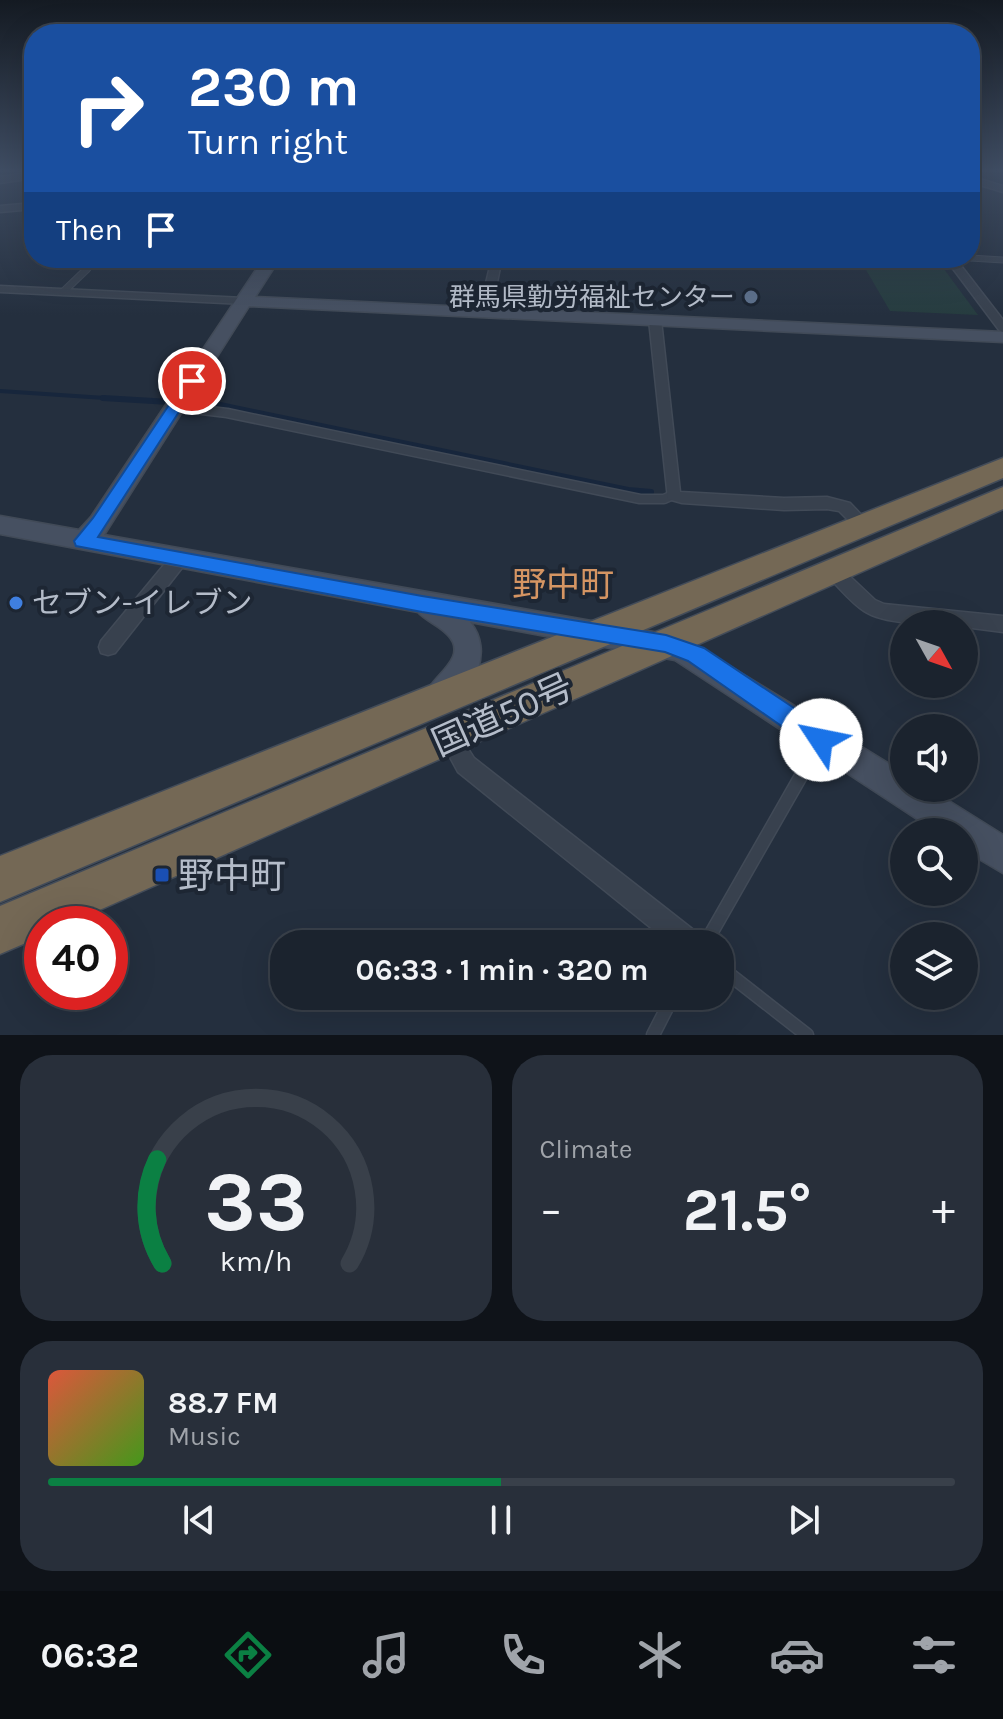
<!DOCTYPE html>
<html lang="en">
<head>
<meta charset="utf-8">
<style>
	:root { --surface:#1b232e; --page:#282f3a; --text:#f1f3f6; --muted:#a0a4aa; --line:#39404a; --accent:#0b8043 }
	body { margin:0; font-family:Karla,"Noto Sans JP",sans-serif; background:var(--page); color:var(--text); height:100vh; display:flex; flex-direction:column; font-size:30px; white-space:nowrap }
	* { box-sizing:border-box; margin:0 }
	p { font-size:26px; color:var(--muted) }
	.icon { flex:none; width:44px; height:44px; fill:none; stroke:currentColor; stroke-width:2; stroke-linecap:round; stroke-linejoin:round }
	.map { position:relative; height:1035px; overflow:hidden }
	.side { display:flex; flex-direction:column; gap:20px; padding:20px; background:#0f1319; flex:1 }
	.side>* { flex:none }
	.top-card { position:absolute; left:24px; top:24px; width:956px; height:244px; border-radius:32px; box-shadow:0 8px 32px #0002,0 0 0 2px var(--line); background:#1a4fa0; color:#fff; overflow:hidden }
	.needle { width:52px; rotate:130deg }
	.fabs { position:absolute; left:890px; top:610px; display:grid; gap:16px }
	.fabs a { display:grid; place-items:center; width:88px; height:88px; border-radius:50%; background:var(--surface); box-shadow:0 8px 32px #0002,0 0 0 2px var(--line); font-size:40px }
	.speed { position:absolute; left:24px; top:906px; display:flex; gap:16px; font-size:40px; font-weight:700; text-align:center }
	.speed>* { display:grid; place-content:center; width:104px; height:104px; border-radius:50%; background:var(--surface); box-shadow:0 8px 32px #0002,0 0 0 2px var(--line); line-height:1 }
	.speed .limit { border:12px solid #d22; background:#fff; color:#111 }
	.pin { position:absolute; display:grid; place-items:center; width:68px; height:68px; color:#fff; margin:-34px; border:4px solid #fff; border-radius:50%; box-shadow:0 2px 8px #0007 }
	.me { position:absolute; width:88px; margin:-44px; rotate:304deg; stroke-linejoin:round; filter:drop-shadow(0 0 6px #0008) }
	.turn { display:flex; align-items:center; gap:28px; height:168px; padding:0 32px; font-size:36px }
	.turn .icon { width:104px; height:104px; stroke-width:2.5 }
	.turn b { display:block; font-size:56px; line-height:68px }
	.then { display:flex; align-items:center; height:76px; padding:0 32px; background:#0003; gap:16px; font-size:30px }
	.big { font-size:60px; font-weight:700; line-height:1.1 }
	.side .tile { flex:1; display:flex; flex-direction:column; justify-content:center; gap:12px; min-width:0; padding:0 28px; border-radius:32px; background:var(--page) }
	.side .dial { align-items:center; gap:0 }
	.dial svg { height:208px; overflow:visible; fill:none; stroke:var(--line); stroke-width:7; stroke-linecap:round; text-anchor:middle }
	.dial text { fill:var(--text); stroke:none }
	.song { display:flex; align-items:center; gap:24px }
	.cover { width:96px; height:96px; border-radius:12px; background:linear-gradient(135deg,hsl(10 70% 55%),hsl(100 70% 35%)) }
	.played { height:8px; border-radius:4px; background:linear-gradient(90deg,var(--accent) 50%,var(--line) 50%) }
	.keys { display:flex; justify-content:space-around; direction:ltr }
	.heat { display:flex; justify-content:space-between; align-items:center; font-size:44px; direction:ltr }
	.side .tiles { flex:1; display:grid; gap:20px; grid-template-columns:1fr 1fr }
	.tile:last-child { grid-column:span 2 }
	.trip { position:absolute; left:270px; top:930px; width:464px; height:80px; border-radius:32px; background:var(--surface); box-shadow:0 8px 32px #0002,0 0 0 2px var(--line); font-weight:700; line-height:80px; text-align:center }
	.menu { display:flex; height:128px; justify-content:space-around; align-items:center; background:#0b0e12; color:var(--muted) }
	.menu .icon { width:56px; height:56px }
	.menu .selected { color:var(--accent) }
	.menu b { font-size:36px; color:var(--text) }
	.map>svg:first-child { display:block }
	.green { fill:#263c3f }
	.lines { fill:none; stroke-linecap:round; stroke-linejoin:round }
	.stream-far1 { stroke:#17263c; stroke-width:4 }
	.stream { stroke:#17263c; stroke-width:6 }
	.lane-far4-casing { stroke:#414a57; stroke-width:7 }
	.lane-far3-casing { stroke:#414a57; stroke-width:8 }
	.lane-far2-casing { stroke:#414a57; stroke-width:11 }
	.lane-far1-casing { stroke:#414a57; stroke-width:13 }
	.lane-casing { stroke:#414a57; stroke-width:15 }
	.street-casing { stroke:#414a57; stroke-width:3 }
	.secondary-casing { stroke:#414a57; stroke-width:3 }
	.highway-casing { stroke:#434c59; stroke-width:3 }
	.lane-far4 { stroke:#38414e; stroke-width:5 }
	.lane-far3 { stroke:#38414e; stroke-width:6 }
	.lane-far2 { stroke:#38414e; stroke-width:8 }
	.lane-far1 { stroke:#38414e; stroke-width:10 }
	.lane { stroke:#38414e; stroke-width:12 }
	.street { fill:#38414e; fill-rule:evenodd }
	.secondary { fill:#465061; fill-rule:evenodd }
	.highway { fill:#746855; fill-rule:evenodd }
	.route { fill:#1a73e8; stroke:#114b97; stroke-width:2 }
	.service-dot { fill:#5c6f8a; stroke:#1d2633; stroke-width:3 }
	.shop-dot { fill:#3f7fe0; stroke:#1d2633; stroke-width:3 }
	.transit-dot { fill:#1a4fb4; stroke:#1d2633; stroke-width:3 }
	.labels { text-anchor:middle; stroke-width:8; stroke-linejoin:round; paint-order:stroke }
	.far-poi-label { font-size:26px; fill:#b4bcc9; stroke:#1d2633; text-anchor:end }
	.poi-label { font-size:30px; fill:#b4bcc9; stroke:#1d2633; text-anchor:start }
	.quarter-label { font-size:34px; fill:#d59563; stroke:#1d2633 }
	.near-street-label { font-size:36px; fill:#b4bcc9; stroke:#1d2633 }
	.near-poi-label { font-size:36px; fill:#b4bcc9; stroke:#1d2633; text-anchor:start }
</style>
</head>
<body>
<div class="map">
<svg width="1003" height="1035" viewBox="0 0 1003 1035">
	<rect width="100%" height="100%" fill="#242f3e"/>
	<path class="green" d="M859 258 938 261 978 315 890 311Z"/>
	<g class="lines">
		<path class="stream-far1" d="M0 391 135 400"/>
		<path class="stream" d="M103 398 220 405 628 490 651 492"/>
		<defs>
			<path id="lane-far4" d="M970 258 1003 260
				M85 271 99 258"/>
			<path id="lane-far3" d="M63 292 87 269"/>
			<path id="lane-far2" d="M176 407 227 413 640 499H664L673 495"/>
			<path id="lane-far1" d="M804 771 820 743"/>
			<path id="lane" d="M705 944 805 769
				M720 967 807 1035
				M653 1035 673 996"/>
			<path id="street" d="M34 172V178L0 183V177Z
				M970 176 1003 186V192L970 182Z
				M34 203V209L0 212V206Z
				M492 258H502L491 312 485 315 479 312Z
				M945 258H955L1003 320V332L999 330Z
				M0 286 244 298 250 301 244 304 0 292Z
				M655 317 661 320 680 492 784 498 827 497 850 503 870 524 868 528H856L839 511 827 509 784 510 682 503 668 499 649 320Z
				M179 553 185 554 187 559 185 564 115 653 108 655 101 653 99 647 101 641 173 554Z
				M833 564 839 566 875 600 884 604 1003 616V632L964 627V624C936 624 887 626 864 611 850 602 839 587 827 576L824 571 827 566Z
				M449 727 456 730 474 758 700 935 704 944H671L458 772 439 737 442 730Z"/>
			<path id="secondary" d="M264 258H280L255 297 1003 332V342L249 306 104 535 682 637 904 773V788H928L1003 835V873L964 850V832H937L675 660 470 622C494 651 475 694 441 706L430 702 426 693C434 675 469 657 448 635 439 625 426 621 418 612L0 534V516L79 530 91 517Z"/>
			<path id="highway" d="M1003 458V478L0 902V856Z
				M1003 487V509L68 924H42V936L0 954V906Z"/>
		</defs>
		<use href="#lane-far4" class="lane-far4-casing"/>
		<use href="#lane-far3" class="lane-far3-casing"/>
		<use href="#lane-far2" class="lane-far2-casing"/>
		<use href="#lane-far1" class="lane-far1-casing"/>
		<use href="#lane" class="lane-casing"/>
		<use href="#street" class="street-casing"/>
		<use href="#secondary" class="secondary-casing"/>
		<use href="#highway" class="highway-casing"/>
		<use href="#lane-far4" class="lane-far4"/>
		<use href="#lane-far3" class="lane-far3"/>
		<use href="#lane-far2" class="lane-far2"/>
		<use href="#lane-far1" class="lane-far1"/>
		<use href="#lane" class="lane"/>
		<use href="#street" class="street"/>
		<use href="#secondary" class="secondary"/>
		<use href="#highway" class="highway"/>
	</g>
	<linearGradient id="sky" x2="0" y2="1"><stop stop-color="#141a22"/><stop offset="0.54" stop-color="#3f4d63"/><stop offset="1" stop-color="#3f4d63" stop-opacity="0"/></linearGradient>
	<rect width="1003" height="315" fill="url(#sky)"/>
	<path class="route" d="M192 376 199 381 98 537 422 596 666 635 704 648 830 732 833 740 830 748 821 751 813 748 688 661 665 652 422 612 76 546 74 541 93 518 187 378Z"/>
	<circle class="service-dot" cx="751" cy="297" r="8"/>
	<circle class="shop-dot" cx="16" cy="603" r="8"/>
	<rect class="transit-dot" x="154" y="867" width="16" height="16" rx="4"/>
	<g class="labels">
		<g class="far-poi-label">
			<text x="735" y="306">群馬県勤労福祉センター</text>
		</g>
		<g class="poi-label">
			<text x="32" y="613">セブン-イレブン</text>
		</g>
		<g class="quarter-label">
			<text x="563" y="596">野中町</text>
		</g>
		<g class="near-street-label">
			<text transform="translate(502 714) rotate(-24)" y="13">国道50号</text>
		</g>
		<g class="near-poi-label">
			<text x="178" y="888">野中町</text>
		</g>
	</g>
</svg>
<div class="fabs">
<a><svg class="needle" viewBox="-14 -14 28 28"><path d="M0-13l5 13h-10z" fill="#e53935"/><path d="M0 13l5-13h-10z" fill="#a0a4aa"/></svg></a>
<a><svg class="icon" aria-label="sound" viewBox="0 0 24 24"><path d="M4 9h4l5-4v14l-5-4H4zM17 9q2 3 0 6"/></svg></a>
<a><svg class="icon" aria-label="search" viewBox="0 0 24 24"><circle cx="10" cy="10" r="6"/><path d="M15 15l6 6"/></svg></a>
<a><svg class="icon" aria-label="layers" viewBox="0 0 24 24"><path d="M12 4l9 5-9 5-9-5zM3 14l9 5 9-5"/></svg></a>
</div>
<div class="speed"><div class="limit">40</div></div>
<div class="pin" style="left:192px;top:381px;background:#d93025"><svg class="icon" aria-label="arrive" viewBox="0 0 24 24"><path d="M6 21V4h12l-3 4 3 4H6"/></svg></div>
<svg class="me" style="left:821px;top:740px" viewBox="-20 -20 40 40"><circle r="19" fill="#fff"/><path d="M0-13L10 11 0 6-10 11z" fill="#1a73e8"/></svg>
<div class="trip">06:33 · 1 min · 320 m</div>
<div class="top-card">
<div class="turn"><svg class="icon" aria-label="right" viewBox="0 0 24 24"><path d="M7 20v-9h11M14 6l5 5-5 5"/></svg><div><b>230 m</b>Turn right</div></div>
<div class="then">Then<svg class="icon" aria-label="arrive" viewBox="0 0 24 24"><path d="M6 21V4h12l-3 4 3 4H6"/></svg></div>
</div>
</div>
<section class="side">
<div class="tiles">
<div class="tile dial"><svg viewBox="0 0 100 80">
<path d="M14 69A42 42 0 1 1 86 69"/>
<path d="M14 69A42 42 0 0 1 12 29" stroke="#0b8043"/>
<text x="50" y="56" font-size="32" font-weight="700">33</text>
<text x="50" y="72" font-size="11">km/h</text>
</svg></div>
<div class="tile"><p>Climate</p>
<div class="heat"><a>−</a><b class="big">21.5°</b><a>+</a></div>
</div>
<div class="tile">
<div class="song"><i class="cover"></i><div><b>88.7 FM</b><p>Music</p></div></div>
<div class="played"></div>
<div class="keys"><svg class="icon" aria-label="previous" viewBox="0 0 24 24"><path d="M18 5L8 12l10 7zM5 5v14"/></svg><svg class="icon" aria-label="pause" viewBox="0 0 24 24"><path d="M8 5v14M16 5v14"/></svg><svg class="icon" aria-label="next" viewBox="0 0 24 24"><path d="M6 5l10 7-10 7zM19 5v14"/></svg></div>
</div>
</div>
</section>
<nav class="menu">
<b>06:32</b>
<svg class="icon selected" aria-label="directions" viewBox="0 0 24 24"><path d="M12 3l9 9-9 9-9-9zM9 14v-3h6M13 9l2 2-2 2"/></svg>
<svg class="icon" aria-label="music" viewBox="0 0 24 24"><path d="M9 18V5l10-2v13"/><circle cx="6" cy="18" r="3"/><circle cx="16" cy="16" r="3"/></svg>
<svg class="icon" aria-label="phone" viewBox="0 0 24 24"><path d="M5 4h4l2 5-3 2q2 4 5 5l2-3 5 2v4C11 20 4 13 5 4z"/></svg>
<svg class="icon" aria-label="climate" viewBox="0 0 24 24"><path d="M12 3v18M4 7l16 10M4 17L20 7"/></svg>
<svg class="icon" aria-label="car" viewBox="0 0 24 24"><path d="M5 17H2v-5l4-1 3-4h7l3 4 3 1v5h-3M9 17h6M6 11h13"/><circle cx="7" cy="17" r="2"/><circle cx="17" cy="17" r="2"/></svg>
<svg class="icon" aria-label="filters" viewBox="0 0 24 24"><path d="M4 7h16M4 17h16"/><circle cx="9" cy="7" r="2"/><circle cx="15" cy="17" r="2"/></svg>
</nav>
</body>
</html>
